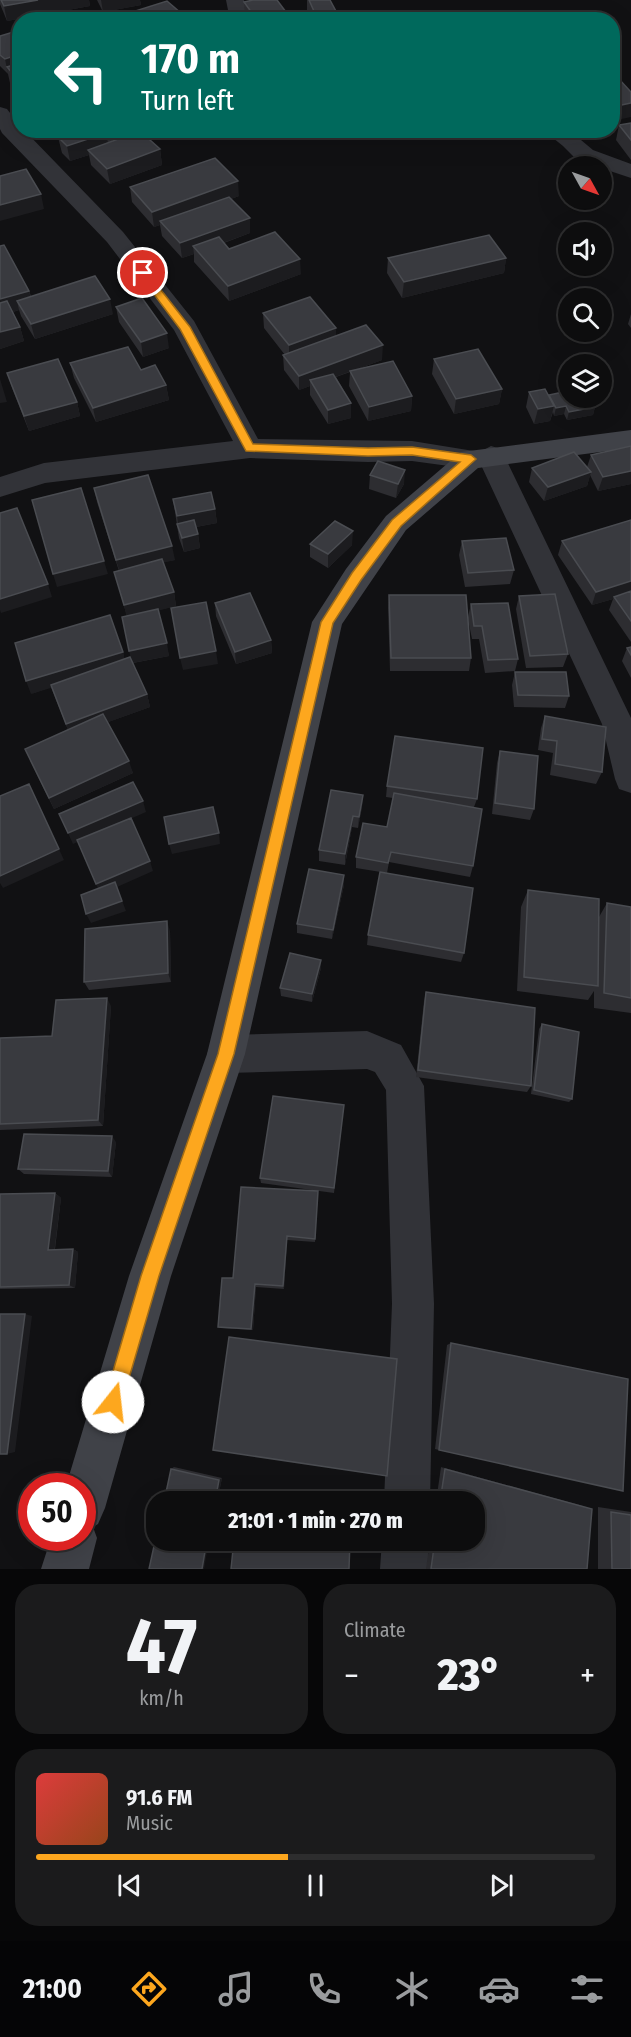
<!DOCTYPE html>
<html lang="en">
<head>
<meta charset="utf-8">
<style>
	:root { --surface:#0d0d0e; --page:#1b1b1c; --text:#f1f3f6; --muted:#9a9c9e; --line:#2d2d2e; --accent:#fda71e }
	body { margin:0; font-family:"Fira Sans Condensed",sans-serif; background:var(--page); color:var(--text); height:100vh; display:flex; flex-direction:column; font-size:22px; white-space:nowrap }
	* { box-sizing:border-box; margin:0 }
	p { font-size:20px; color:var(--muted) }
	.icon { flex:none; width:33px; height:33px; fill:none; stroke:currentColor; stroke-width:2; stroke-linecap:round; stroke-linejoin:round }
	.map { position:relative; height:1569px; overflow:hidden }
	.panel { display:flex; flex-direction:column; gap:15px; padding:15px; background:#070708; flex:1 }
	.panel>* { flex:none }
	.banner { position:absolute; left:12px; top:12px; width:608px; height:126px; border-radius:24px; box-shadow:0 6px 24px #0002,0 0 0 2px var(--line); background:#00695c; color:#fff; overflow:hidden }
	.needle { width:39px; rotate:130deg }
	.tools { position:absolute; left:558px; top:156px; display:grid; gap:12px }
	.tools a { display:grid; place-items:center; width:54px; height:54px; border-radius:50%; background:var(--surface); box-shadow:0 6px 24px #0002,0 0 0 2px var(--line); font-size:30px }
	.speed { position:absolute; left:18px; top:1473px; display:flex; gap:12px; font-size:30px; font-weight:700; text-align:center }
	.speed>* { display:grid; place-content:center; width:78px; height:78px; border-radius:50%; background:var(--surface); box-shadow:0 6px 24px #0002,0 0 0 2px var(--line); line-height:1 }
	.speed .limit { border:9px solid #d22; background:#fff; color:#111 }
	.pin { position:absolute; display:grid; place-items:center; width:51px; height:51px; color:#fff; margin:-26px; border:3px solid #fff; border-radius:50%; box-shadow:0 2px 6px #0007 }
	.me { position:absolute; width:66px; margin:-33px; rotate:16deg; stroke-linejoin:round; filter:drop-shadow(0 0 4px #0008) }
	.turn { display:flex; align-items:center; gap:21px; height:126px; padding:0 30px; font-size:27px }
	.turn .icon { width:78px; height:78px; stroke-width:2.5 }
	.turn b { display:block; font-size:42px; line-height:51px }
	.big { font-size:45px; font-weight:800; line-height:1.1 }
	.panel .widget { flex:1; display:flex; flex-direction:column; justify-content:center; gap:9px; min-width:0; padding:0 21px; border-radius:24px; background:var(--page) }
	.panel .dial { align-items:center; gap:0 }
	.dial b { font-size:78px; line-height:1 }
	.song { display:flex; align-items:center; gap:18px }
	.cover { width:72px; height:72px; border-radius:9px; background:linear-gradient(135deg,hsl(0 70% 55%),hsl(20 70% 35%)) }
	.played { height:6px; border-radius:3px; background:linear-gradient(90deg,var(--accent) 45%,var(--line) 45%) }
	.keys { display:flex; justify-content:space-around; direction:ltr }
	.heat { display:flex; justify-content:space-between; align-items:center; font-size:33px; direction:ltr }
	.panel .tiles { flex:1; display:grid; gap:15px; grid-template-columns:1fr 1fr }
	.widget:last-child { grid-column:span 2 }
	.trip { position:absolute; left:146px; top:1491px; width:339px; height:60px; border-radius:24px; background:var(--surface); box-shadow:0 6px 24px #0002,0 0 0 2px var(--line); font-weight:800; line-height:60px; text-align:center }
	.tabs { display:flex; height:96px; justify-content:space-around; align-items:center; background:#050506; color:var(--muted) }
	.tabs .icon { width:42px; height:42px }
	.tabs .selected { color:var(--accent) }
	.tabs b { font-size:27px; color:var(--text) }
	.map>svg:first-child { display:block }
	.lines { fill:none; stroke-linecap:round; stroke-linejoin:round }
	.street { fill:#323338; fill-rule:evenodd }
	.secondary { fill:#404248; fill-rule:evenodd }
	.wall { fill:#2d2d31 }
	.shaded-wall { fill:#1c1c1f }
	.building { fill:#393a3f; stroke:#4a4c51; stroke-width:1.5 }
	.route { fill:#fda71e; stroke:#a46d14; stroke-width:1.5 }
</style>
</head>
<body>
<div class="map">
<svg width="631" height="1569" viewBox="0 0 631 1569">
	<rect width="100%" height="100%" fill="#111113"/>
	<g class="lines">
		<path class="street" d="M226 0H244L250 20H230Z
			M0 107 7 109 20 126V130H24L123 232 194 321 258 439 412 441 480 452 491 446 501 449 631 718V793L619 789 615 779 602 724 481 465 471 469 412 461 368 462 250 458 45 483 0 497V477L44 463 233 441 174 330 107 242 2 133 0 129Z
			M543 130H569L593 150 631 164V178L577 160 563 146Z
			M367 1031 401 1045 424 1086 434 1304 430 1502H384L392 1304 386 1090 375 1072 367 1069 226 1073 213 1067 207 1054 213 1041 226 1035Z
			M382 1540H428V1569H380Z"/>
		<path class="secondary" d="M631 430V448L478 468 406 530 342 624 245 1054 171 1276 105 1508 98 1524 93 1527 97 1538 89 1569H41L51 1538H82V1486H66L129 1276 207 1054 312 622 346 569 386 516 461 452Z"/>
	</g>
	<path class="wall" d="M0 0H89L90 6 7 21 0 4Z
		M97 0H140L141 5 103 12Z
		M307 0H330L338 15V20H311L307 12Z
		M244 2 292 20H247L245 17Z
		M132 12 189 20H133Z
		M20 30V93L10 83 8 74 0 66V36Z
		M631 123V160L616 140 619 125Z
		M78 130H155L144 134 160 149 162 165 110 184 91 165 89 155 70 161 62 153 58 137Z
		M130 187 239 196 231 199 250 233 224 243 229 249 301 274 229 301 194 262V254L182 258 162 236 160 225 154 227 132 202Z
		M0 246 29 291 31 296 113 314 35 339 21 316 19 310 13 312 20 327 24 341 0 349Z
		M388 258H506L504 273 402 298 387 273Z
		M116 307 169 348 143 357 119 322Z
		M263 313 336 336 382 360 355 370 412 396 411 411 368 421 349 386 350 372 336 377 351 403V418L328 424 310 395V386L299 390 284 370 283 355H285L264 328Z
		M631 314V328L628 324Z
		M434 359 502 389 499 404 454 414 432 374Z
		M70 363 141 370 166 385 169 400 96 422 74 378Z
		M7 373 77 402 80 416 29 431 12 388Z
		M529 392 549 396V395L595 407 593 415 567 420 564 414 554 416 553 412 550 421 534 424 526 407Z
		M631 446V484L598 491 590 475 587 486 544 501 529 482 532 468 587 467 591 455Z
		M370 475 404 484 396 498 369 489Z
		M94 488 175 560 163 562 174 592 176 606 158 610 169 656 133 663 147 694 150 707 108 722 133 773 54 809 30 761 68 730 51 687 31 694 123 652 124 658 131 659 127 616 114 572 119 571 97 502Z
		M173 499 215 509 217 523 196 527 198 534 200 548 184 552 179 538Z
		M631 520V642L609 610 613 599 592 605 558 555 562 541Z
		M462 541 514 570 510 584 465 587 459 555Z
		M310 544 352 545 328 568 310 557Z
		M389 595 468 617 471 604 518 659 515 671 485 673 479 639H472L468 619 471 658 469 671H390L388 608Z
		M519 596 568 654 563 667 526 668 516 609Z
		M215 603 271 640 272 653 236 664 216 616Z
		M627 648 631 655V678L622 661Z
		M515 672 569 696 565 708 514 707 512 685Z
		M545 716 602 772 596 784 550 775 553 753 538 750 541 728Z
		M500 751 534 809 530 820 492 814 497 763Z
		M387 786 477 799 474 807 473 866 470 877 389 862 387 873 356 868V857L387 827 393 798 386 797Z
		M363 795 362 807 358 828 352 827 345 865 319 861V850Z
		M344 875V885L332 939 297 933V924Z
		M528 890 599 917 607 903 631 907V1013L594 1008V991L588 1000 517 991 521 907Z
		M170 931 171 982 89 990 84 982Z
		M368 935 464 953 461 962 367 945Z
		M321 968 312 1002 281 996 280 988Z
		M426 992 531 1086 527 1092 416 1077 424 1001Z
		M111 1006 103 1126 0 1130V1038L52 1036Z
		M542 1024 572 1099 569 1102 531 1094 539 1029Z
		M344 1105 334 1193 261 1183 260 1178Z
		M116 1142 112 1177 24 1174 18 1169Z
		M318 1191 315 1242 287 1240 284 1289 256 1287 253 1330 220 1328 218 1327 233 1278Z
		M55 1193 61 1198 55 1249H73L78 1252 75 1288 0 1289V1194Z
		M451 1343 439 1450 435 1449 447 1345Z
		M174 1467 222 1478 217 1502 171 1469Z
		M441 1467 583 1506 587 1569H426L430 1540H474V1502H436Z
		M241 1496 293 1502H238Z
		M598 1507 631 1512V1569H598Z"/>
	<path class="shaded-wall" d="M38 0H89L90 6 7 21 4 6Z
		M101 0H140L141 5 103 12Z
		M338 15V20H317V18Z
		M20 54V71L7 67 8 74 5 59Z
		M631 103V117L612 121V107Z
		M111 130H155L113 146Z
		M106 133 109 148 88 150 89 155 70 161 67 146Z
		M160 149 162 165 110 184 107 169Z
		M238 181 239 196 162 224 160 221V225L154 227 152 212Z
		M41 194 44 209 0 221V205Z
		M250 218V233L198 252 193 246 194 254 182 258 180 243Z
		M506 258 504 273 402 298 404 282Z
		M300 259 301 274 229 301 228 286Z
		M29 291 33 306 17 301 19 310 0 316V299Z
		M110 299 113 314 35 339 31 324Z
		M20 327 24 341 0 349V332Z
		M336 328V343L289 360V345Z
		M167 333 169 348 143 357 141 342Z
		M383 345 382 360 313 385 310 380V386L299 390V376Z
		M0 379 7 402 0 403Z
		M166 385 169 400 96 422 93 408Z
		M502 389 499 404 454 414 456 399Z
		M412 396 411 411 368 421 369 407Z
		M77 402 80 416 29 431 24 416Z
		M351 403V418L328 424V410Z
		M554 406 550 421 534 424 538 409Z
		M566 406 564 414 554 416 556 408Z
		M595 407 593 415 567 420 569 412Z
		M405 470 404 484 396 498 398 484Z
		M631 471V484L598 491 603 477Z
		M591 472 587 486 544 501 548 487Z
		M215 509 217 523 179 530 177 516Z
		M353 531 352 545 328 568V554Z
		M198 534 200 548 184 552 182 538Z
		M172 546 175 560 120 573 116 560Z
		M104 561 108 574 57 587 53 574Z
		M631 581V593L614 597 613 599 592 605 596 592Z
		M48 584 52 597 1 613 0 610V599Z
		M174 592 176 606 127 619 124 605Z
		M271 640 272 653 236 664 235 652Z
		M167 643 169 656 132 663 129 651Z
		M216 651 218 664 183 670 180 658Z
		M123 652 126 665 31 694 26 681Z
		M147 694 150 707 70 736 66 724Z
		M129 761 133 773 54 809 49 798Z
		M29 784 64 860 3 888 0 883V876Z
		M363 795 362 807 358 828 359 817Z
		M143 801 146 812 73 844 68 833Z
		M353 816 352 827 345 865V854Z
		M219 833 220 844 172 854 169 844Z
		M150 861 153 871 117 887 126 911 91 923 86 914 100 894 96 884Z
		M344 875V885L332 939 333 930Z
		M167 921 170 931 171 982 168 973Z
		M321 960V968L312 1002V994Z
		M107 998 111 1006 103 1126 98 1120Z
		M112 1136 116 1142 112 1177 108 1171Z
		M55 1193 61 1198 54 1253 48 1250Z
		M287 1236V1240L284 1289 283 1286Z
		M73 1249 78 1252 75 1288 69 1285Z
		M255 1284 256 1287 253 1330 251 1329Z
		M25 1314 32 1316 15 1452 7 1454Z
		M441 1467 583 1506 592 1509 445 1469Z
		M222 1478 217 1502H215L219 1480Z
		M207 1540H209L204 1569H202Z"/>
	<path class="building" d="M1 0H38L4 6Z
		M253 0H277L292 20H257L244 2Z
		M309 0H330L338 15 317 18Z
		M167 1 189 20H141L132 12Z
		M515 16 518 20H500Z
		M20 30V54L5 59 0 55V36Z
		M20 63V82L7 67Z
		M619 79 631 92V103L612 107V80Z
		M631 123V140L619 125Z
		M78 130H104L106 133 67 146 58 137Z
		M140 131 160 149 107 169 88 150Z
		M215 158 238 181 152 212 130 187Z
		M26 169 41 194 0 205V176Z
		M229 197 250 218 180 243 160 221Z
		M275 232 300 259 228 286 193 246 219 237 229 249Z
		M489 235 506 258 404 282 388 258Z
		M4 245 29 291 0 299V246Z
		M95 276 110 299 31 324 17 301Z
		M310 297 336 328 289 345 263 313Z
		M142 298 167 333 141 342 116 307Z
		M7 301 20 327 0 332V303Z
		M366 325 383 345 299 376 283 355Z
		M128 347 141 370 155 365 166 385 93 408 70 363Z
		M478 349 502 389 456 399 434 359Z
		M58 359 77 402 24 416 7 373Z
		M393 361 412 396 369 407 350 371Z
		M333 374 351 403 328 410 310 380Z
		M545 389 554 406 538 409 529 392Z
		M568 391V398H590L595 407 569 412 566 406 556 408 549 395Z
		M631 446V471L603 477 591 455Z
		M574 452 591 472 548 487 532 468Z
		M378 461 405 470 398 484 370 475Z
		M148 475 172 546 116 560 94 488Z
		M81 488 104 561 53 574 32 500Z
		M211 492 215 509 177 516 173 499Z
		M17 508 48 584 0 599V513Z
		M194 520 198 534 182 538 177 524Z
		M631 520V581L596 592 562 541Z
		M335 521 353 531 328 554 310 544Z
		M506 538 514 570 468 573 462 541Z
		M162 559 174 592 124 605 114 572Z
		M631 591V621L614 597Z
		M250 593 271 640 235 652 215 603Z
		M555 594 568 654 530 656 519 596Z
		M389 595H466L471 658H391Z
		M206 602 216 651 180 658 171 608Z
		M508 603 518 659 488 660 482 626H474L471 604Z
		M158 609 167 643 129 651 122 617Z
		M110 615 123 652 26 681 15 643Z
		M631 647V655L627 648Z
		M130 657 147 694 66 724 51 685Z
		M515 672H566L569 696 518 695Z
		M103 714 129 761 49 798 25 749Z
		M545 716 606 727 602 772 555 764 557 741 542 739Z
		M395 736 483 748 477 799 387 786Z
		M500 751 538 756 534 809 495 803Z
		M133 782 143 801 68 833 59 814Z
		M29 784 59 849 0 876V796Z
		M331 790 363 795 359 817 353 816 345 854 319 850Z
		M394 793 482 809 473 866 391 852 388 863 356 857 363 823 387 827Z
		M213 807 219 833 169 844 164 817Z
		M131 818 150 861 96 884 77 840Z
		M309 869 344 875 333 930 297 924Z
		M380 872 473 888 464 953 368 935Z
		M115 882 122 901 86 914 81 895Z
		M528 890 599 899 598 986 524 977Z
		M607 903 631 907V998L604 993Z
		M167 921 168 973 84 982 85 929Z
		M290 953 321 960 312 994 280 988Z
		M426 992 535 1008 531 1086 418 1070Z
		M107 998 98 1120 0 1124V1038L52 1036 56 1000Z
		M542 1024 579 1032 572 1099 534 1090Z
		M273 1096 344 1105 334 1188 260 1178Z
		M24 1134 112 1136 108 1171 18 1169Z
		M241 1187 318 1191 315 1239 287 1236 283 1286 255 1284 251 1329 218 1327 222 1278H233Z
		M55 1193 48 1250 73 1249 69 1285 0 1287V1194Z
		M0 1314H25L7 1454H0Z
		M229 1337 397 1359 387 1476 213 1450Z
		M451 1343 628 1379 623 1491 439 1450Z
		M171 1469 219 1480 215 1502H164Z
		M445 1469 592 1509 587 1569H431L435 1540H474V1502H440Z
		M611 1512 631 1515V1569H612Z
		M156 1537V1540H207L202 1569H149Z
		M234 1540H350L349 1569H231Z"/>
	<path class="route" d="M143 270 146 271 190 327 253 444 368 448 412 447 471 455 476 459 401 526 361 580 333 623 234 1054 159 1276 122 1402 120 1409 113 1412 107 1409 104 1402 141 1276 218 1054 321 622 352 573 392 520 460 462 412 455 368 456 246 451 180 329 138 273Z"/>
</svg>
<div class="tools">
<a><svg class="needle" viewBox="-14 -14 28 28"><path d="M0-13l5 13h-10z" fill="#e53935"/><path d="M0 13l5-13h-10z" fill="#9a9c9e"/></svg></a>
<a><svg class="icon" aria-label="sound" viewBox="0 0 24 24"><path d="M4 9h4l5-4v14l-5-4H4zM17 9q2 3 0 6"/></svg></a>
<a><svg class="icon" aria-label="search" viewBox="0 0 24 24"><circle cx="10" cy="10" r="6"/><path d="M15 15l6 6"/></svg></a>
<a><svg class="icon" aria-label="layers" viewBox="0 0 24 24"><path d="M12 4l9 5-9 5-9-5zM3 14l9 5 9-5"/></svg></a>
</div>
<div class="speed"><div class="limit">50</div></div>
<div class="pin" style="left:143px;top:273px;background:#d93025"><svg class="icon" aria-label="arrive" viewBox="0 0 24 24"><path d="M6 21V4h12l-3 4 3 4H6"/></svg></div>
<svg class="me" style="left:113px;top:1402px" viewBox="-20 -20 40 40"><circle r="19" fill="#fff"/><path d="M0-13L10 11 0 6-10 11z" fill="#fda71e"/></svg>
<div class="trip">21:01 · 1 min · 270 m</div>
<div class="banner">
<div class="turn"><svg class="icon" aria-label="left" viewBox="0 0 24 24"><path d="M17 20v-9H6M10 6l-5 5 5 5"/></svg><div><b>170 m</b>Turn left</div></div>
</div>
</div>
<section class="panel">
<div class="tiles">
<div class="widget dial"><b>47</b><p>km/h</p></div>
<div class="widget"><p>Climate</p>
<div class="heat"><a>−</a><b class="big">23°</b><a>+</a></div>
</div>
<div class="widget">
<div class="song"><i class="cover"></i><div><b>91.6 FM</b><p>Music</p></div></div>
<div class="played"></div>
<div class="keys"><svg class="icon" aria-label="previous" viewBox="0 0 24 24"><path d="M18 5L8 12l10 7zM5 5v14"/></svg><svg class="icon" aria-label="pause" viewBox="0 0 24 24"><path d="M8 5v14M16 5v14"/></svg><svg class="icon" aria-label="next" viewBox="0 0 24 24"><path d="M6 5l10 7-10 7zM19 5v14"/></svg></div>
</div>
</div>
</section>
<nav class="tabs">
<b>21:00</b>
<svg class="icon selected" aria-label="directions" viewBox="0 0 24 24"><path d="M12 3l9 9-9 9-9-9zM9 14v-3h6M13 9l2 2-2 2"/></svg>
<svg class="icon" aria-label="music" viewBox="0 0 24 24"><path d="M9 18V5l10-2v13"/><circle cx="6" cy="18" r="3"/><circle cx="16" cy="16" r="3"/></svg>
<svg class="icon" aria-label="phone" viewBox="0 0 24 24"><path d="M5 4h4l2 5-3 2q2 4 5 5l2-3 5 2v4C11 20 4 13 5 4z"/></svg>
<svg class="icon" aria-label="climate" viewBox="0 0 24 24"><path d="M12 3v18M4 7l16 10M4 17L20 7"/></svg>
<svg class="icon" aria-label="car" viewBox="0 0 24 24"><path d="M5 17H2v-5l4-1 3-4h7l3 4 3 1v5h-3M9 17h6M6 11h13"/><circle cx="7" cy="17" r="2"/><circle cx="17" cy="17" r="2"/></svg>
<svg class="icon" aria-label="filters" viewBox="0 0 24 24"><path d="M4 7h16M4 17h16"/><circle cx="9" cy="7" r="2"/><circle cx="15" cy="17" r="2"/></svg>
</nav>
</body>
</html>
